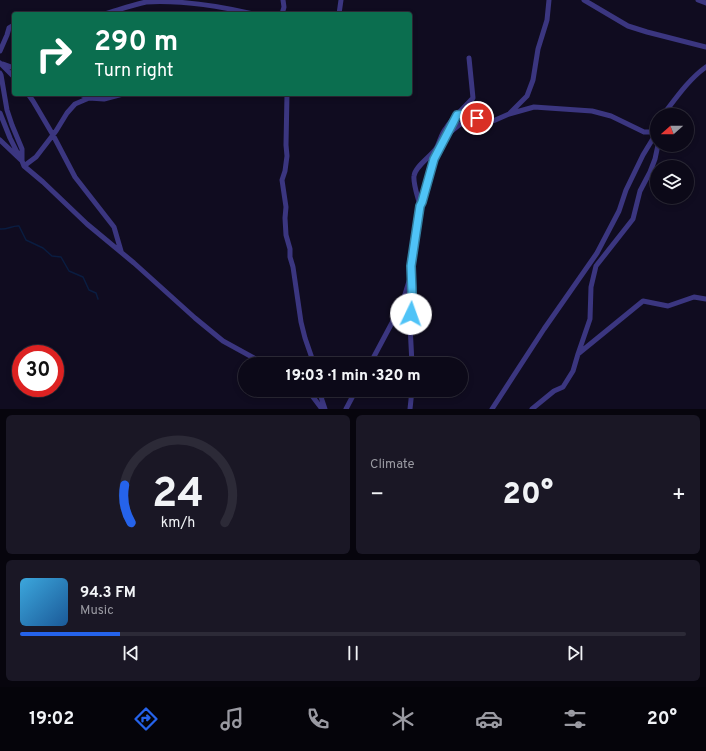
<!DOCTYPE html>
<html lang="en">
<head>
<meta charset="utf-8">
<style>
	:root { --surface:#0c0918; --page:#1a1725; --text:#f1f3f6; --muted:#9a9aa2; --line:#2c2a37; --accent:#2563eb }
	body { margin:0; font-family:Overpass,sans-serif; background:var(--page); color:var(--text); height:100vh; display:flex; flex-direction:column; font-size:15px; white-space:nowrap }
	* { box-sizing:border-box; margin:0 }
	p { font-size:13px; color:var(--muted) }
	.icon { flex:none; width:22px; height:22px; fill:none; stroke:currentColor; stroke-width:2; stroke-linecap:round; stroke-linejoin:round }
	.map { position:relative; height:409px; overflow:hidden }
	.panel { display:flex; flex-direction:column; gap:6px; padding:6px; background:#07050d; flex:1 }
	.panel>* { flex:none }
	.banner { position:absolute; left:12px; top:12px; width:400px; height:84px; border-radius:4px; box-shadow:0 2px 6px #0003,0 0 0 1px var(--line); background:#0b6e4f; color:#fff; overflow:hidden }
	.needle { width:26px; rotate:249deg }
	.tools { position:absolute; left:650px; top:108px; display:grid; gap:8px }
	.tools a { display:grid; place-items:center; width:44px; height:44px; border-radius:50%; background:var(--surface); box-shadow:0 2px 6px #0003,0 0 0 1px var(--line); font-size:20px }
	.speed { position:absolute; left:12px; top:345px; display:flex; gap:8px; font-size:20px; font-weight:700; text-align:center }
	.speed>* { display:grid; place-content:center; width:52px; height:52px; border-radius:50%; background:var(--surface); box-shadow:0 2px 6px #0003,0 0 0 1px var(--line); line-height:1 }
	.speed .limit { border:6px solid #d22; background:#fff; color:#111 }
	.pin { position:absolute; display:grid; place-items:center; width:34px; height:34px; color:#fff; margin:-17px; border:2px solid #fff; border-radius:50%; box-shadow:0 1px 4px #0007 }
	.me { position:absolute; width:44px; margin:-22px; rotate:3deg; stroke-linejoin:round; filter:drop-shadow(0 0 3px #0008) }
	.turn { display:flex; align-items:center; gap:14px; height:84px; padding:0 16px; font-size:18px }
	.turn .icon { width:52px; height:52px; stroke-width:2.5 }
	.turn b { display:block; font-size:28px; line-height:34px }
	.big { font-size:30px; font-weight:800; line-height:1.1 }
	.panel .card { flex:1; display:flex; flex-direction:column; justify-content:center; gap:6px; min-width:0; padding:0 14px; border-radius:6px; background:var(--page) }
	.panel .dial { align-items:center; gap:0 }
	.dial svg { height:104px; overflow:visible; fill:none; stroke:var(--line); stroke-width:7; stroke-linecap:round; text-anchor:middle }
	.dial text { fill:var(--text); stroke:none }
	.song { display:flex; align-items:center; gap:12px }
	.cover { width:48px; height:48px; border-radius:6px; background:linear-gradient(135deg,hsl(200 70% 55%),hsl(210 70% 35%)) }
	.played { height:4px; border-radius:2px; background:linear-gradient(90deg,var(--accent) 15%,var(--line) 15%) }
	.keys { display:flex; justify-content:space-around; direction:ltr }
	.heat { display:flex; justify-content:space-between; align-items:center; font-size:22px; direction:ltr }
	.panel .tiles { flex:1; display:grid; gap:6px; grid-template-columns:1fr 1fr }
	.card:last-child { grid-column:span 2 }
	.trip { position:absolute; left:238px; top:357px; width:230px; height:40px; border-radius:20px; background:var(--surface); box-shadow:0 2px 6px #0003,0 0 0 1px var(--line); font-weight:800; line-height:40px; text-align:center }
	.tab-bar { display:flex; height:64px; justify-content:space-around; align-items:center; background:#05040a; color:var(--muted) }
	.tab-bar .icon { width:28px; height:28px }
	.tab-bar .selected { color:var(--accent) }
	.tab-bar b { font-size:18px; color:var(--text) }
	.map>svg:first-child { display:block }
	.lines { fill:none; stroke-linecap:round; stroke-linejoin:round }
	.stream { stroke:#0a1d41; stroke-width:1.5 }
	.street { stroke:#3b3680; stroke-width:5 }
	.route-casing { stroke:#337fa1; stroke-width:10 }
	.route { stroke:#4fc3f7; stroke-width:7 }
</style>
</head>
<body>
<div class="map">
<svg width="706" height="409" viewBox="0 0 706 409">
	<rect width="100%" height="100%" fill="#100c20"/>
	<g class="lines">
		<path class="stream" d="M0 229C7 230 13 225 19 226L26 240 43 248 52 256 61 257 69 271 83 277 89 290 96 293 98 299"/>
		<path class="street" d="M584 0 628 26 647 32 706 47
			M698 0 706 3
			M104 14C118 10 132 5 146 2 181 0 219 6 253 14
			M282 14 284 7 283 0
			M339 14 341 0
			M0 51 7 35 9 28 14 25
			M0 63 14 77
			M3 64 14 68
			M0 73 1 75 7 110 12 125 22 149V161
			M28 94 33 101 53 135 75 177 114 227 121 251
			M80 94 89 98
			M287 94 286 145 287 156 285 171 282 180 286 207 285 218 286 235 290 249V257L293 267 301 322 305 338 314 364
			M0 113 10 138 19 156
			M510 113 527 96 533 80 538 49 547 20 549 0
			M457 115 467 114 480 119
			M663 115C676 98 689 79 706 67
			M0 140 22 161 24 166 43 182 87 224 134 263 195 318 223 341 265 364
			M24 166 36 157 56 131 67 113 75 104 89 98 104 99 123 94
			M420 206C418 197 413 184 414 176 415 166 432 156 437 147 440 141 441 134 446 128 453 117 464 108 473 98L469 58
			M578 354 590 319 591 287 596 266 633 219 640 191 650 172 655 159 658 145
			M370 364 402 304 410 278
			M412 364 410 325 412 292 411 266 420 206 422 202 431 166 443 140 448 134 459 125 468 120H475L488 122 493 121 509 114 534 107 592 111 611 116 644 132H651L657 130
			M307 390 310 393 322 409
			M319 390 322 400 325 409
			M346 409 356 390
			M410 409 412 390
			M492 409 544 329 597 253 619 211 626 190 643 155 657 132
			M532 409 554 391 563 387 573 371 578 354 643 301 668 306 694 297 706 299"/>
	</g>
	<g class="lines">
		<defs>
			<path id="route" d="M411 314 412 292 411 266 420 206 422 202 434 159 457 115 467 114 477 118"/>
		</defs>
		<use href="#route" class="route-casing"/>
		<use href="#route" class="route"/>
	</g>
</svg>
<div class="tools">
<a><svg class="needle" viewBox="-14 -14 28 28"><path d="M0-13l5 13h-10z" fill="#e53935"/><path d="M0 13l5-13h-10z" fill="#9a9aa2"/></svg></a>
<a><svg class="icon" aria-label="layers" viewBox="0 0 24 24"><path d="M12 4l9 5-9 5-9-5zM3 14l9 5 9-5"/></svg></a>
</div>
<div class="speed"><div class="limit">30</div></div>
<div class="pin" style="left:477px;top:118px;background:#d93025"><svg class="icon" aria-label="arrive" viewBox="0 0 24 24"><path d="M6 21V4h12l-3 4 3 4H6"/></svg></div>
<svg class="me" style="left:411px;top:314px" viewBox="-20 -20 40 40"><circle r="19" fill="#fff"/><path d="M0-13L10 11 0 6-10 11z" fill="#4fc3f7"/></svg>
<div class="trip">19:03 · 1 min · 320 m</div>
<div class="banner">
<div class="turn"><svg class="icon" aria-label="right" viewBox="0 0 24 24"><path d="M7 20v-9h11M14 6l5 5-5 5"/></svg><div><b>290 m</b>Turn right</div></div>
</div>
</div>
<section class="panel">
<div class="tiles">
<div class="card dial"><svg viewBox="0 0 100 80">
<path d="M14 69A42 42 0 1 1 86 69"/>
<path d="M14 69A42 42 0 0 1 9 40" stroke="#2563eb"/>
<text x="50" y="56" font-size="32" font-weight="700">24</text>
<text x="50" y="72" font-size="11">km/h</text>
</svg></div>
<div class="card"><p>Climate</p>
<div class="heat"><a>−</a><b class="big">20°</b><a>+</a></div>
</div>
<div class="card">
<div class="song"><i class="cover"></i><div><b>94.3 FM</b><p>Music</p></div></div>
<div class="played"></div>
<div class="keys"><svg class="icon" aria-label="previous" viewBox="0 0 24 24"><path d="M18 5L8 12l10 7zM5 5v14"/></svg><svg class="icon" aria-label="pause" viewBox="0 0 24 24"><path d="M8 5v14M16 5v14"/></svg><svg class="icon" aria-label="next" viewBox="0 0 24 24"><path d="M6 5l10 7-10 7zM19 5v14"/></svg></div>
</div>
</div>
</section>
<nav class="tab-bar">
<b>19:02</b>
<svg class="icon selected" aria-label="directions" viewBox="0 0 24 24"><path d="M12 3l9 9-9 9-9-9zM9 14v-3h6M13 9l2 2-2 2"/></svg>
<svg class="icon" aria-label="music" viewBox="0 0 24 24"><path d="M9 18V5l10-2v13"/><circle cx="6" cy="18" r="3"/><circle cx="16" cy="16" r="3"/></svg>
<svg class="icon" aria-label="phone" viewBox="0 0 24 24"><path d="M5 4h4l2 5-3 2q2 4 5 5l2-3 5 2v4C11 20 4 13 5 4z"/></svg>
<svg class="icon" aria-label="climate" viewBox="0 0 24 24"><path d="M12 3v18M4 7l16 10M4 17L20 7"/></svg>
<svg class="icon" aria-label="car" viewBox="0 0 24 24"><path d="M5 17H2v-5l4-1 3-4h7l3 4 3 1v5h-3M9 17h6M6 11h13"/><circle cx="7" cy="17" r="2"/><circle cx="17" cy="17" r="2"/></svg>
<svg class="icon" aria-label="filters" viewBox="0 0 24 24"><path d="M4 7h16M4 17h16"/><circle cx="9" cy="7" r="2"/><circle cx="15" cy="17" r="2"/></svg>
<b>20°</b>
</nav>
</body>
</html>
